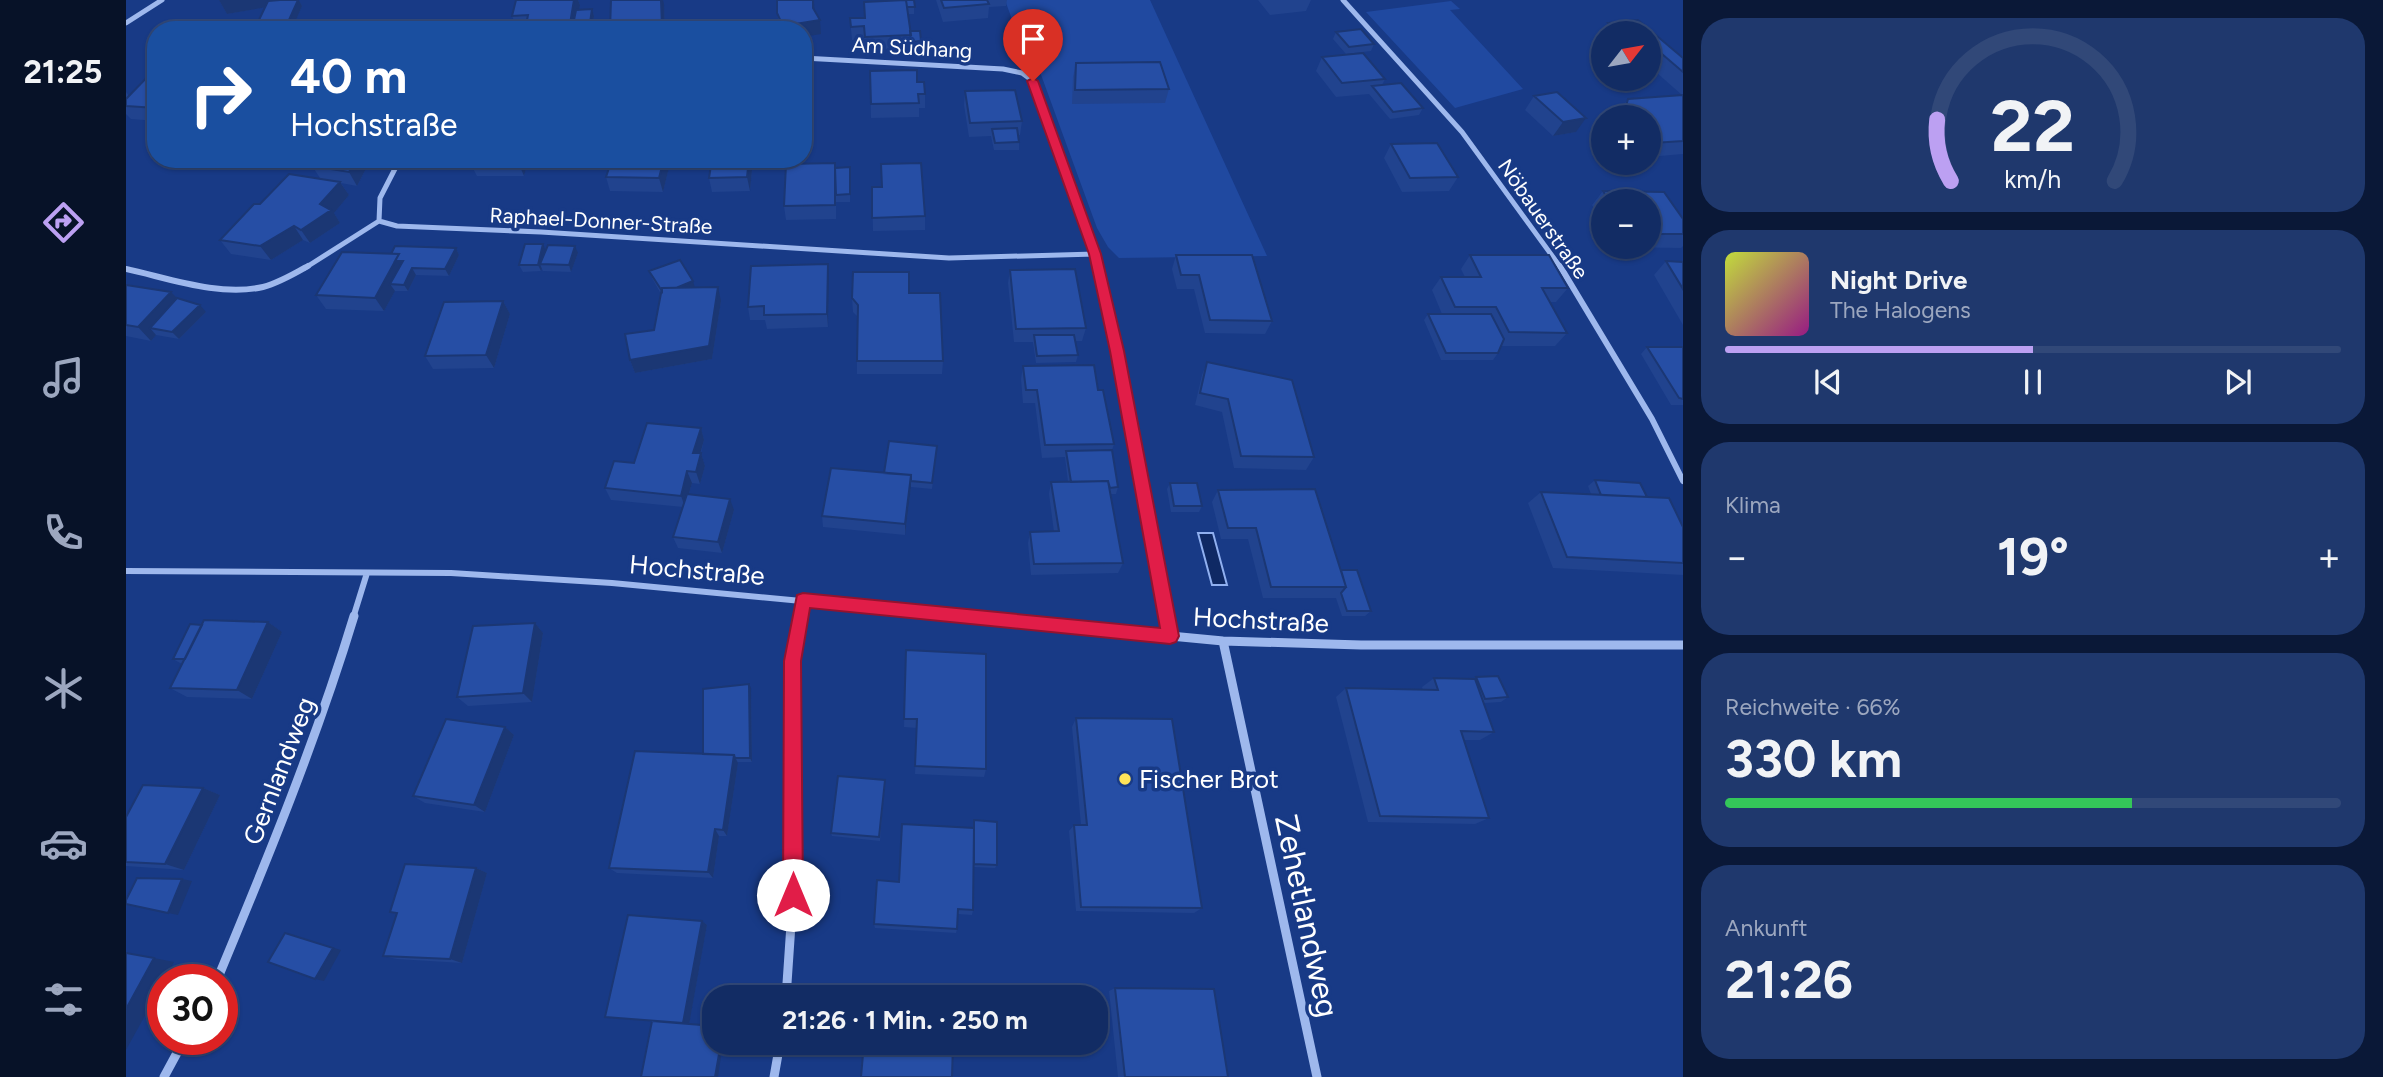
<!DOCTYPE html>
<html lang="de">
<head>
<meta charset="utf-8">
<style>
	:root { --surface:#122c64; --page:#1f386d; --text:#f1f3f6; --muted:#9ca7bf; --line:#314878; --accent:#bca0f2 }
	body { margin:0; font-family:Figtree,sans-serif; background:var(--page); color:var(--text); height:100vh; display:flex; flex-direction:column; font-size:26px; white-space:nowrap }
	* { box-sizing:border-box; margin:0 }
	p { font-size:23px; color:var(--muted) }
	.icon { flex:none; width:38px; height:38px; fill:none; stroke:currentColor; stroke-width:2; stroke-linecap:round; stroke-linejoin:round }
	.map { position:relative; flex:1; overflow:hidden }
	.sheet { display:flex; flex-direction:column; gap:18px; padding:18px; background:#0a1837; width:700px }
	.sheet>* { flex:none }
	.top-card { position:absolute; left:21px; top:21px; width:665px; height:147px; border-radius:28px; box-shadow:0 2px 5px #0004,0 0 0 2px var(--line); background:#1a4fa0; color:#fff; overflow:hidden }
	.needle { width:46px; rotate:59deg }
	.controls { position:absolute; left:1465px; top:21px; display:grid; gap:14px }
	.controls a { display:grid; place-items:center; width:70px; height:70px; border-radius:50%; background:var(--surface); box-shadow:0 2px 5px #0004,0 0 0 2px var(--line); font-size:35px }
	.speed { position:absolute; left:21px; top:964px; display:flex; gap:14px; font-size:35px; font-weight:700; text-align:center }
	.speed>* { display:grid; place-content:center; width:91px; height:91px; border-radius:50%; background:var(--surface); box-shadow:0 2px 5px #0004,0 0 0 2px var(--line); line-height:1 }
	.speed .limit { border:10px solid #d22; background:#fff; color:#111 }
	.pin { position:absolute; display:grid; place-items:center; width:60px; height:60px; color:#fff; margin:-72px -30px; border-radius:50% 50% 50% 0; rotate:-45deg; box-shadow:0 0 7px #0007 }
	.pin .icon { rotate:45deg }
	.me { position:absolute; width:77px; margin:-38px; rotate:0deg; stroke-linejoin:round; filter:drop-shadow(0 0 5px #0008) }
	.turn { display:flex; align-items:center; gap:24px; height:147px; padding:0 28px; font-size:32px }
	.turn .icon { width:91px; height:91px; stroke-width:2.5 }
	.turn b { display:block; font-size:49px; line-height:60px }
	.big { font-size:52px; font-weight:700; line-height:1.1 }
	.sheet .tile { flex:1; display:flex; flex-direction:column; justify-content:center; gap:10px; min-width:0; padding:0 24px; border-radius:28px; background:var(--page) }
	.sheet .dial { align-items:center; gap:0 }
	.dial svg { height:182px; overflow:visible; fill:none; stroke:var(--line); stroke-width:7; stroke-linecap:round; text-anchor:middle }
	.dial text { fill:var(--text); stroke:none }
	.song { display:flex; align-items:center; gap:21px }
	.cover { width:84px; height:84px; border-radius:10px; background:linear-gradient(135deg,hsl(70 70% 55%),hsl(310 70% 35%)) }
	.played { height:7px; border-radius:4px; background:linear-gradient(90deg,var(--accent) 50%,var(--line) 50%) }
	.keys { display:flex; justify-content:space-around; direction:ltr }
	.heat { display:flex; justify-content:space-between; align-items:center; font-size:38px; direction:ltr }
	.charge { height:10px; border-radius:5px; background:linear-gradient(90deg,#34c759 66%,var(--line) 0) }
	.trip { position:absolute; left:576px; top:985px; width:406px; height:70px; border-radius:28px; background:var(--surface); box-shadow:0 2px 5px #0004,0 0 0 2px var(--line); font-weight:700; line-height:70px; text-align:center }
	main { display:flex; flex:1; min-height:0 }
	.menu { display:flex; flex-direction:column; width:126px; justify-content:space-around; align-items:center; background:#071228; color:var(--muted) }
	.menu .icon { width:49px; height:49px }
	.menu .current { color:var(--accent) }
	.menu b { font-size:32px; color:var(--text) }
	.map>svg:first-child { display:block }
	.green { fill:#2049a0 }
	.water { fill:#0f2964; stroke:#90b0f0; stroke-width:2 }
	.lines { fill:none; stroke-linecap:round; stroke-linejoin:round }
	.street-far2 { stroke:#9eb8ed; stroke-width:5 }
	.street-far1 { stroke:#9eb8ed; stroke-width:6 }
	.street { stroke:#9eb8ed; stroke-width:9 }
	.wall { fill:#21438e }
	.shaded-wall { fill:#1b3774 }
	.building { fill:#264ea5; stroke:#1b3774; stroke-width:2 }
	.route { fill:#e11d48; stroke:#92132f; stroke-width:2 }
	.poi-dot { fill:#ffe45a; stroke:#183a86; stroke-width:2.5 }
	.labels { text-anchor:middle; stroke-width:7; stroke-linejoin:round; paint-order:stroke }
	.far-street-label { font-size:21px; fill:#fff; stroke:#183a86 }
	.street-label { font-size:26px; fill:#fff; stroke:#183a86 }
	.poi-label { font-size:26px; fill:#fff; stroke:#183a86; text-anchor:start }
	.near-street-label { font-size:32px; fill:#fff; stroke:#183a86 }
</style>
</head>
<body>
<main>
<nav class="menu">
<b>21:25</b>
<svg class="icon current" aria-label="directions" viewBox="0 0 24 24"><path d="M12 3l9 9-9 9-9-9zM9 14v-3h6M13 9l2 2-2 2"/></svg>
<svg class="icon" aria-label="music" viewBox="0 0 24 24"><path d="M9 18V5l10-2v13"/><circle cx="6" cy="18" r="3"/><circle cx="16" cy="16" r="3"/></svg>
<svg class="icon" aria-label="phone" viewBox="0 0 24 24"><path d="M5 4h4l2 5-3 2q2 4 5 5l2-3 5 2v4C11 20 4 13 5 4z"/></svg>
<svg class="icon" aria-label="climate" viewBox="0 0 24 24"><path d="M12 3v18M4 7l16 10M4 17L20 7"/></svg>
<svg class="icon" aria-label="car" viewBox="0 0 24 24"><path d="M5 17H2v-5l4-1 3-4h7l3 4 3 1v5h-3M9 17h6M6 11h13"/><circle cx="7" cy="17" r="2"/><circle cx="17" cy="17" r="2"/></svg>
<svg class="icon" aria-label="filters" viewBox="0 0 24 24"><path d="M4 7h16M4 17h16"/><circle cx="9" cy="7" r="2"/><circle cx="15" cy="17" r="2"/></svg>
</nav>
<div class="map">
<svg width="1557" height="1077" viewBox="0 0 1557 1077">
	<rect width="100%" height="100%" fill="#183a86"/>
	<path class="green" d="M879 0H1024L1141 256 993 258 982 247 971 228 910 61H901Z
		M1325 1 1334 9 1324 10 1397 89 1329 108 1240 12Z"/>
	<path class="water" d="M1072 533H1087L1101 585H1086Z"/>
	<g class="lines">
		<path class="street-far2" d="M1217 0 1336 132 1435 268
			M0 23 36 0
			M677 58 877 69 896 73 907 81 972 268
			M253 221 254 198 274 159
			M179 268 253 221 271 226 415 232 823 258 969 254"/>
		<path class="street-far1" d="M972 266 991 351 1041 618
			M1434 266 1526 419 1557 481
			M0 269C42 278 93 297 137 287 153 283 168 274 182 266
			M0 571 325 573 486 583 855 618
			M227 618 241 573
			M674 618 677 600"/>
		<path class="street" d="M836 616 1097 641 1235 645H1557
			M1040 616 1044 636
			M1097 641 1191 1077
			M91 980C141 860 190 741 228 616
			M660 998 667 895V661L674 616
			M38 1077 58 1040
			M648 1077 654 1043"/>
	</g>
	<path class="wall" d="M93 0H173L176 6 168 24 163 28 136 30 132 22 139 7 101 14Z
		M390 0H452L454 5 453 9H466L468 16 466 30H392L386 16Z
		M770 0H788V14H782L784 31 795 41V48L740 50 739 40H726L724 18H739L738 2Z
		M810 0H881L880 6 863 7 862 18 817 22Z
		M1132 0H1185L1180 11 1144 15Z
		M538 4 539 30H484Z
		M688 10 695 34 677 30H654L651 13Z
		M1512 20 1557 58V154L1522 157V117H1491L1492 113 1502 99 1556 95 1522 65V33H1477V41L1473 37 1482 23Z
		M1210 32 1248 44 1245 51 1220 54 1207 39Z
		M1196 57 1259 79 1256 85 1297 108 1293 115 1264 119 1243 94 1210 97 1190 71Z
		M950 63 1043 89 1039 103 946 104 947 77Z
		M30 68V121L5 119 0 114V92L3 96Z
		M744 71 791 82 799 94V108H793V117L745 118Z
		M839 91 896 121 894 135H892L893 142V150H868L865 136 843 137 838 105Z
		M1408 96 1450 132 1427 136 1399 110Z
		M1265 144 1332 177 1323 191 1276 192 1258 158Z
		M190 159H245L231 186 215 183 223 195 208 213 214 223 184 243 177 240 145 260 105 254 94 240 134 204 194 178 186 166Z
		M345 159H403L398 176H351L344 163Z
		M545 159 537 192 484 191 480 177Z
		M586 159H627L624 191 586 192 583 178Z
		M724 167V202H710V201V219L660 220 658 206 709 170Z
		M746 187H756L799 216V230L747 231Z
		M1477 191 1538 192 1557 219V246L1555 248 1493 247H1522V201H1477V223L1466 205Z
		M330 248 333 255 323 276 290 275 282 291H269L258 311 200 309 190 295 265 254Z
		M420 250 452 253 445 272 417 271 416 269 415 271 397 272 393 265Z
		M1050 255 1146 321 1139 334 1079 333 1068 289H1051L1046 269Z
		M1344 255 1442 288 1430 302H1424L1441 333 1429 346H1375L1372 353 1367 360H1315L1298 320 1302 314H1316L1306 290 1315 277H1339L1335 269Z
		M1540 261 1557 262V325L1528 275Z
		M884 270 960 328 956 341H949L952 355 950 362 910 363 907 342H888L882 283Z
		M523 271 569 287 595 301 586 359 509 373 504 360 528 330 535 294 526 278Z
		M703 278 702 327 641 329 639 320H624L622 307Z
		M0 285 51 298 80 312 53 339 30 335 25 341 0 336Z
		M783 293 817 361 816 374H731V361L732 317 727 312 726 298Z
		M377 301 384 314 368 368 307 369 299 356Z
		M1521 347H1557V405H1545L1515 354Z
		M1081 362 1188 457 1180 470 1108 468 1096 412 1069 405 1076 375Z
		M897 366 972 390 988 444 986 450 992 487 990 494H985L997 563 992 573 905 575 902 543 904 532H928L923 494 925 482H942L939 457 916 458 909 403H897L895 379Z
		M575 428 578 440 575 453 579 466 574 484 566 483 563 494 608 510 596 553 552 548 547 537 557 507 485 500 479 488 508 463Z
		M811 446 806 489 785 487 779 535 697 527 696 516 758 473Z
		M1469 480 1521 497 1557 527V575L1427 568 1402 503 1415 492 1465 494 1462 486Z
		M1044 483 1076 506 1073 512H1045L1041 489Z
		M1092 490 1215 570 1245 611 1239 616H1216L1210 598H1137L1122 539H1095L1086 502Z
		M142 622 156 632 126 699 61 697 44 688 56 664 47 659 76 625Z
		M409 623 417 633 406 702 342 706 331 697Z
		M780 650 860 769 858 777 789 774 791 728 778 727Z
		M1350 677 1382 697 1375 702 1358 703 1368 732 1354 740H1337L1363 818 1349 824 1242 822 1210 697 1220 688 1297 690 1296 687 1308 678 1348 679Z
		M625 688 626 762H611L612 763 601 836H593L587 878 491 873 483 868 577 754Z
		M950 718 1076 908 1068 913 950 911 943 831 948 825H955L946 727Z
		M379 727 388 735 359 812 299 803 287 796Z
		M759 780 754 841 706 836 705 833Z
		M77 788 94 795 58 870 0 866V817Z
		M848 820 871 865 869 868 848 867 847 910 846 915 832 914 831 929 830 933 749 928 748 924 773 882 847 828Z
		M350 868 361 873 336 963 271 959 257 956 271 914 264 912Z
		M576 921 581 925 563 1024 487 1018 479 1017Z
		M989 988 1102 1077H992L983 991Z"/>
	<path class="shaded-wall" d="M93 0H173L176 6 167 27 163 20 171 2 101 14Z
		M448 0H452L454 5 450 30H443Z
		M535 0H537L538 4 539 30H537L536 26Z
		M687 0H688L689 21 694 20 695 34 677 37V30H658L657 26Z
		M466 9 468 16 466 30H463Z
		M179 23 182 30H176Z
		M1460 118 1450 132 1427 136 1437 122Z
		M230 159H245L231 186 223 172Z
		M393 159H403L398 176 392 162Z
		M538 159H545L537 192 533 178Z
		M623 159H627L624 191 621 177Z
		M214 182 223 195 208 213 214 223 184 243 175 230 194 204Z
		M168 226 177 240 145 260 134 246Z
		M417 244 420 251 414 264 416 269 415 271 412 265Z
		M449 246 452 253 445 272 443 265Z
		M330 248 333 255 323 276 319 269Z
		M273 254 281 268 264 284 269 291 258 311 249 298Z
		M702 264 703 278 702 327 701 314Z
		M286 268 290 275 282 291 278 285Z
		M567 281 569 288 537 292Z
		M592 287 595 301 586 359 509 373 504 360Z
		M45 292 58 305 24 328 30 335 25 341 12 327Z
		M377 301 384 314 368 368 360 355Z
		M74 305 80 312 53 339 46 332Z
		M575 428 578 440 571 465 567 453Z
		M575 453 579 466 574 484 570 472Z
		M561 471 566 483 559 507 555 496Z
		M785 475V487L779 535V524Z
		M604 499 608 510 596 553 592 542Z
		M142 622 156 632 126 699 111 690Z
		M409 623 417 633 406 702 397 693Z
		M623 684 625 688 626 762 624 758Z
		M379 727 388 735 359 812 348 805Z
		M608 755 612 763 601 836 597 830Z
		M77 788 94 795 58 870 39 864Z
		M589 829 593 836 587 878 582 872Z
		M350 868 361 873 336 963 324 959Z
		M56 879 66 881 52 915 42 913Z
		M576 921 581 925 563 1025 557 1023Z
		M159 933 215 950 198 981 189 979Z
		M28 958 48 962 38 980H37V983L0 1050V1009Z
		M595 1043H597L592 1077H589Z"/>
	<path class="building" d="M154 0H172L163 20 132 22 142 1Z
		M390 0H448L443 30H399L402 15 386 16Z
		M485 0H535L536 26 484 30Z
		M651 0H687V8L694 20 657 26 651 13Z
		M770 0H788L789 7H781L780 0Z
		M780 0 785 35 739 37 738 26 725 27 724 18H739L738 2Z
		M815 0H861L863 4 818 8Z
		M466 9 463 30H446L450 10Z
		M1512 20 1557 58V72L1522 42V33H1493L1482 23Z
		M179 23 176 30H162L165 24Z
		M1235 29 1248 44 1223 47 1210 32Z
		M784 31H794L795 41 785 42Z
		M1237 53 1259 79 1216 83 1196 57Z
		M1034 62 1043 89 949 90 950 63Z
		M30 68V108L0 106V99Z
		M791 70V82H798L799 94H792L793 103 745 104 744 71Z
		M1275 83 1297 108 1267 112 1246 86Z
		M889 90 896 121 844 123 839 91Z
		M1431 92 1460 118 1437 122 1408 96Z
		M1557 95V141L1527 143 1522 138V117H1502L1498 113 1502 99Z
		M891 128 893 142 869 143 866 129Z
		M1311 143 1332 177 1284 178 1265 144Z
		M190 159H230L223 172 186 166Z
		M345 159H393L392 162 344 163Z
		M486 159H538L533 178 480 177Z
		M586 159H623L621 177 583 178Z
		M709 163V205L658 206 660 164Z
		M795 163 799 216 746 218V187H756L755 164Z
		M724 167V194L710 195 709 168Z
		M163 174 214 182 194 204 205 210 175 230 168 226 134 246 94 240 128 204H134Z
		M1477 191 1538 192 1557 219V234H1522V201H1483Z
		M399 244H417L412 265H393Z
		M422 245 449 246 443 265 414 264Z
		M269 246 330 248 319 269 286 268 278 285 264 284 277 261H269L273 254H265Z
		M216 252 273 254 249 298 190 295Z
		M1050 255H1126L1146 321 1084 320 1073 275H1055Z
		M1344 255H1423L1442 288H1416L1441 333 1383 332 1370 307H1329L1315 277H1355Z
		M554 260 567 281 550 288H536V291L523 271Z
		M1540 261 1557 262V289Z
		M702 264 701 314 638 315V306L622 307 625 266Z
		M949 269 960 328 890 329 884 270Z
		M727 272H783V293H814L817 361H731L732 305 726 298Z
		M0 285 45 292 12 327 0 325Z
		M592 287 583 346 504 360 499 334 528 330 536 288Z
		M51 298 74 305 46 332 24 328Z
		M377 301 360 355 299 356 318 302Z
		M1302 314H1365L1378 339 1372 353H1320Z
		M908 335H948L952 355 911 356Z
		M1521 347H1557V399L1553 398Z
		M1081 362 1166 380 1188 457 1115 456 1102 399 1074 393Z
		M968 365 972 390H977L988 444 919 445 911 390H900L897 366Z
		M521 423 575 428 567 453H575L570 472 561 471 555 496 479 488 488 461 508 463Z
		M763 441 811 446 806 483 785 481V475L758 473Z
		M986 450 992 487 984 488 982 481 945 482 940 451Z
		M705 468 785 475 779 524 696 516Z
		M1469 480 1514 483 1521 497 1475 495Z
		M982 481 997 563 908 564 904 532 933 531 925 482Z
		M1044 483H1071L1076 506H1048Z
		M1189 489 1220 587H1145L1130 528H1102L1092 490Z
		M1415 492 1543 498 1557 527V563L1441 557Z
		M561 494 604 499 592 542 547 537Z
		M1215 570H1231L1245 611H1221L1215 593 1220 587Z
		M78 620 142 622 111 690 44 688Z
		M409 623 397 693 331 697 347 626Z
		M64 624 76 625 59 659H47Z
		M780 650 860 654V769L789 766 791 719H778Z
		M1372 676 1382 697 1359 699 1350 677Z
		M1308 678 1349 679 1368 732 1335 731 1363 818 1254 816 1220 688 1312 690Z
		M623 684 624 758H609L608 755 577 754V689Z
		M950 718 1046 719 1076 908 955 907 948 825H961Z
		M320 719 379 727 348 805 287 796Z
		M509 751 608 755 597 830 589 829 582 872 483 868Z
		M712 776 759 780 753 837 705 833Z
		M17 785 77 788 39 864 0 862V817Z
		M848 820 871 822V865L848 864Z
		M776 824 848 828 847 910 832 909 831 929 748 924 751 880 773 882Z
		M279 864 350 868 324 959 257 956 271 913 264 912Z
		M11 878 56 879 42 913 0 904V900Z
		M502 915 576 921 557 1023 479 1017Z
		M159 933 207 948 189 979 142 962Z
		M0 953 28 958 0 1009Z
		M989 988 1088 989 1102 1077H999Z
		M526 1021 588 1026V1043H595L589 1077H515Z
		M738 1043H827L826 1077H735Z"/>
	<path class="route" d="M907 78 912 81 975 254 998 351 1053 636 1050 642 1044 644 684 608 675 661 677 895 674 902 667 905 660 902 657 895 658 661 671 595 677 593 1034 628 984 351 963 254 901 81Z"/>
	<circle class="poi-dot" cx="999" cy="779" r="7"/>
	<g class="labels">
		<g class="far-street-label">
			<text transform="translate(786 48) rotate(3)" y="7">Am Südhang</text>
			<text transform="translate(1417 219) rotate(55)" y="7">Nöbauerstraße</text>
			<text transform="translate(475 221) rotate(3)" y="7">Raphael-Donner-Straße</text>
		</g>
		<g class="street-label">
			<text transform="translate(571 570) rotate(5)" y="9">Hochstraße</text>
			<text transform="translate(1135 620) rotate(3)" y="9">Hochstraße</text>
			<text transform="translate(153 771) rotate(-69)" y="9">Gernlandweg</text>
		</g>
		<g class="poi-label">
			<text x="1013" y="788">Fischer Brot</text>
		</g>
		<g class="near-street-label">
			<text transform="translate(1181 916) rotate(78)" y="11">Zehetlandweg</text>
		</g>
	</g>
</svg>
<div class="controls">
<a><svg class="needle" viewBox="-14 -14 28 28"><path d="M0-13l5 13h-10z" fill="#e53935"/><path d="M0 13l5-13h-10z" fill="#9ca7bf"/></svg></a>
<a>+</a>
<a>−</a>
</div>
<div class="speed"><div class="limit">30</div></div>
<div class="pin" style="left:907px;top:81px;background:#d93025"><svg class="icon" aria-label="arrive" viewBox="0 0 24 24"><path d="M6 21V4h12l-3 4 3 4H6"/></svg></div>
<svg class="me" style="left:667px;top:895px" viewBox="-20 -20 40 40"><circle r="19" fill="#fff"/><path d="M0-13L10 11 0 6-10 11z" fill="#e11d48"/></svg>
<div class="trip">21:26 · 1 Min. · 250 m</div>
<div class="top-card">
<div class="turn"><svg class="icon" aria-label="right" viewBox="0 0 24 24"><path d="M7 20v-9h11M14 6l5 5-5 5"/></svg><div><b>40 m</b>Hochstraße</div></div>
</div>
</div>
<section class="sheet">
<div class="tile dial"><svg viewBox="0 0 100 80">
<path d="M14 69A42 42 0 1 1 86 69"/>
<path d="M14 69A42 42 0 0 1 8 42" stroke="#bca0f2"/>
<text x="50" y="56" font-size="32" font-weight="700">22</text>
<text x="50" y="72" font-size="11">km/h</text>
</svg></div>
<div class="tile">
<div class="song"><i class="cover"></i><div><b>Night Drive</b><p>The Halogens</p></div></div>
<div class="played"></div>
<div class="keys"><svg class="icon" aria-label="previous" viewBox="0 0 24 24"><path d="M18 5L8 12l10 7zM5 5v14"/></svg><svg class="icon" aria-label="pause" viewBox="0 0 24 24"><path d="M8 5v14M16 5v14"/></svg><svg class="icon" aria-label="next" viewBox="0 0 24 24"><path d="M6 5l10 7-10 7zM19 5v14"/></svg></div>
</div>
<div class="tile"><p>Klima</p>
<div class="heat"><a>−</a><b class="big">19°</b><a>+</a></div>
</div>
<div class="tile"><p>Reichweite · 66%</p><b class="big">330 km</b><div class="charge"></div></div>
<div class="tile"><p>Ankunft</p><b class="big">21:26</b></div>
</section>
</main>
</body>
</html>
